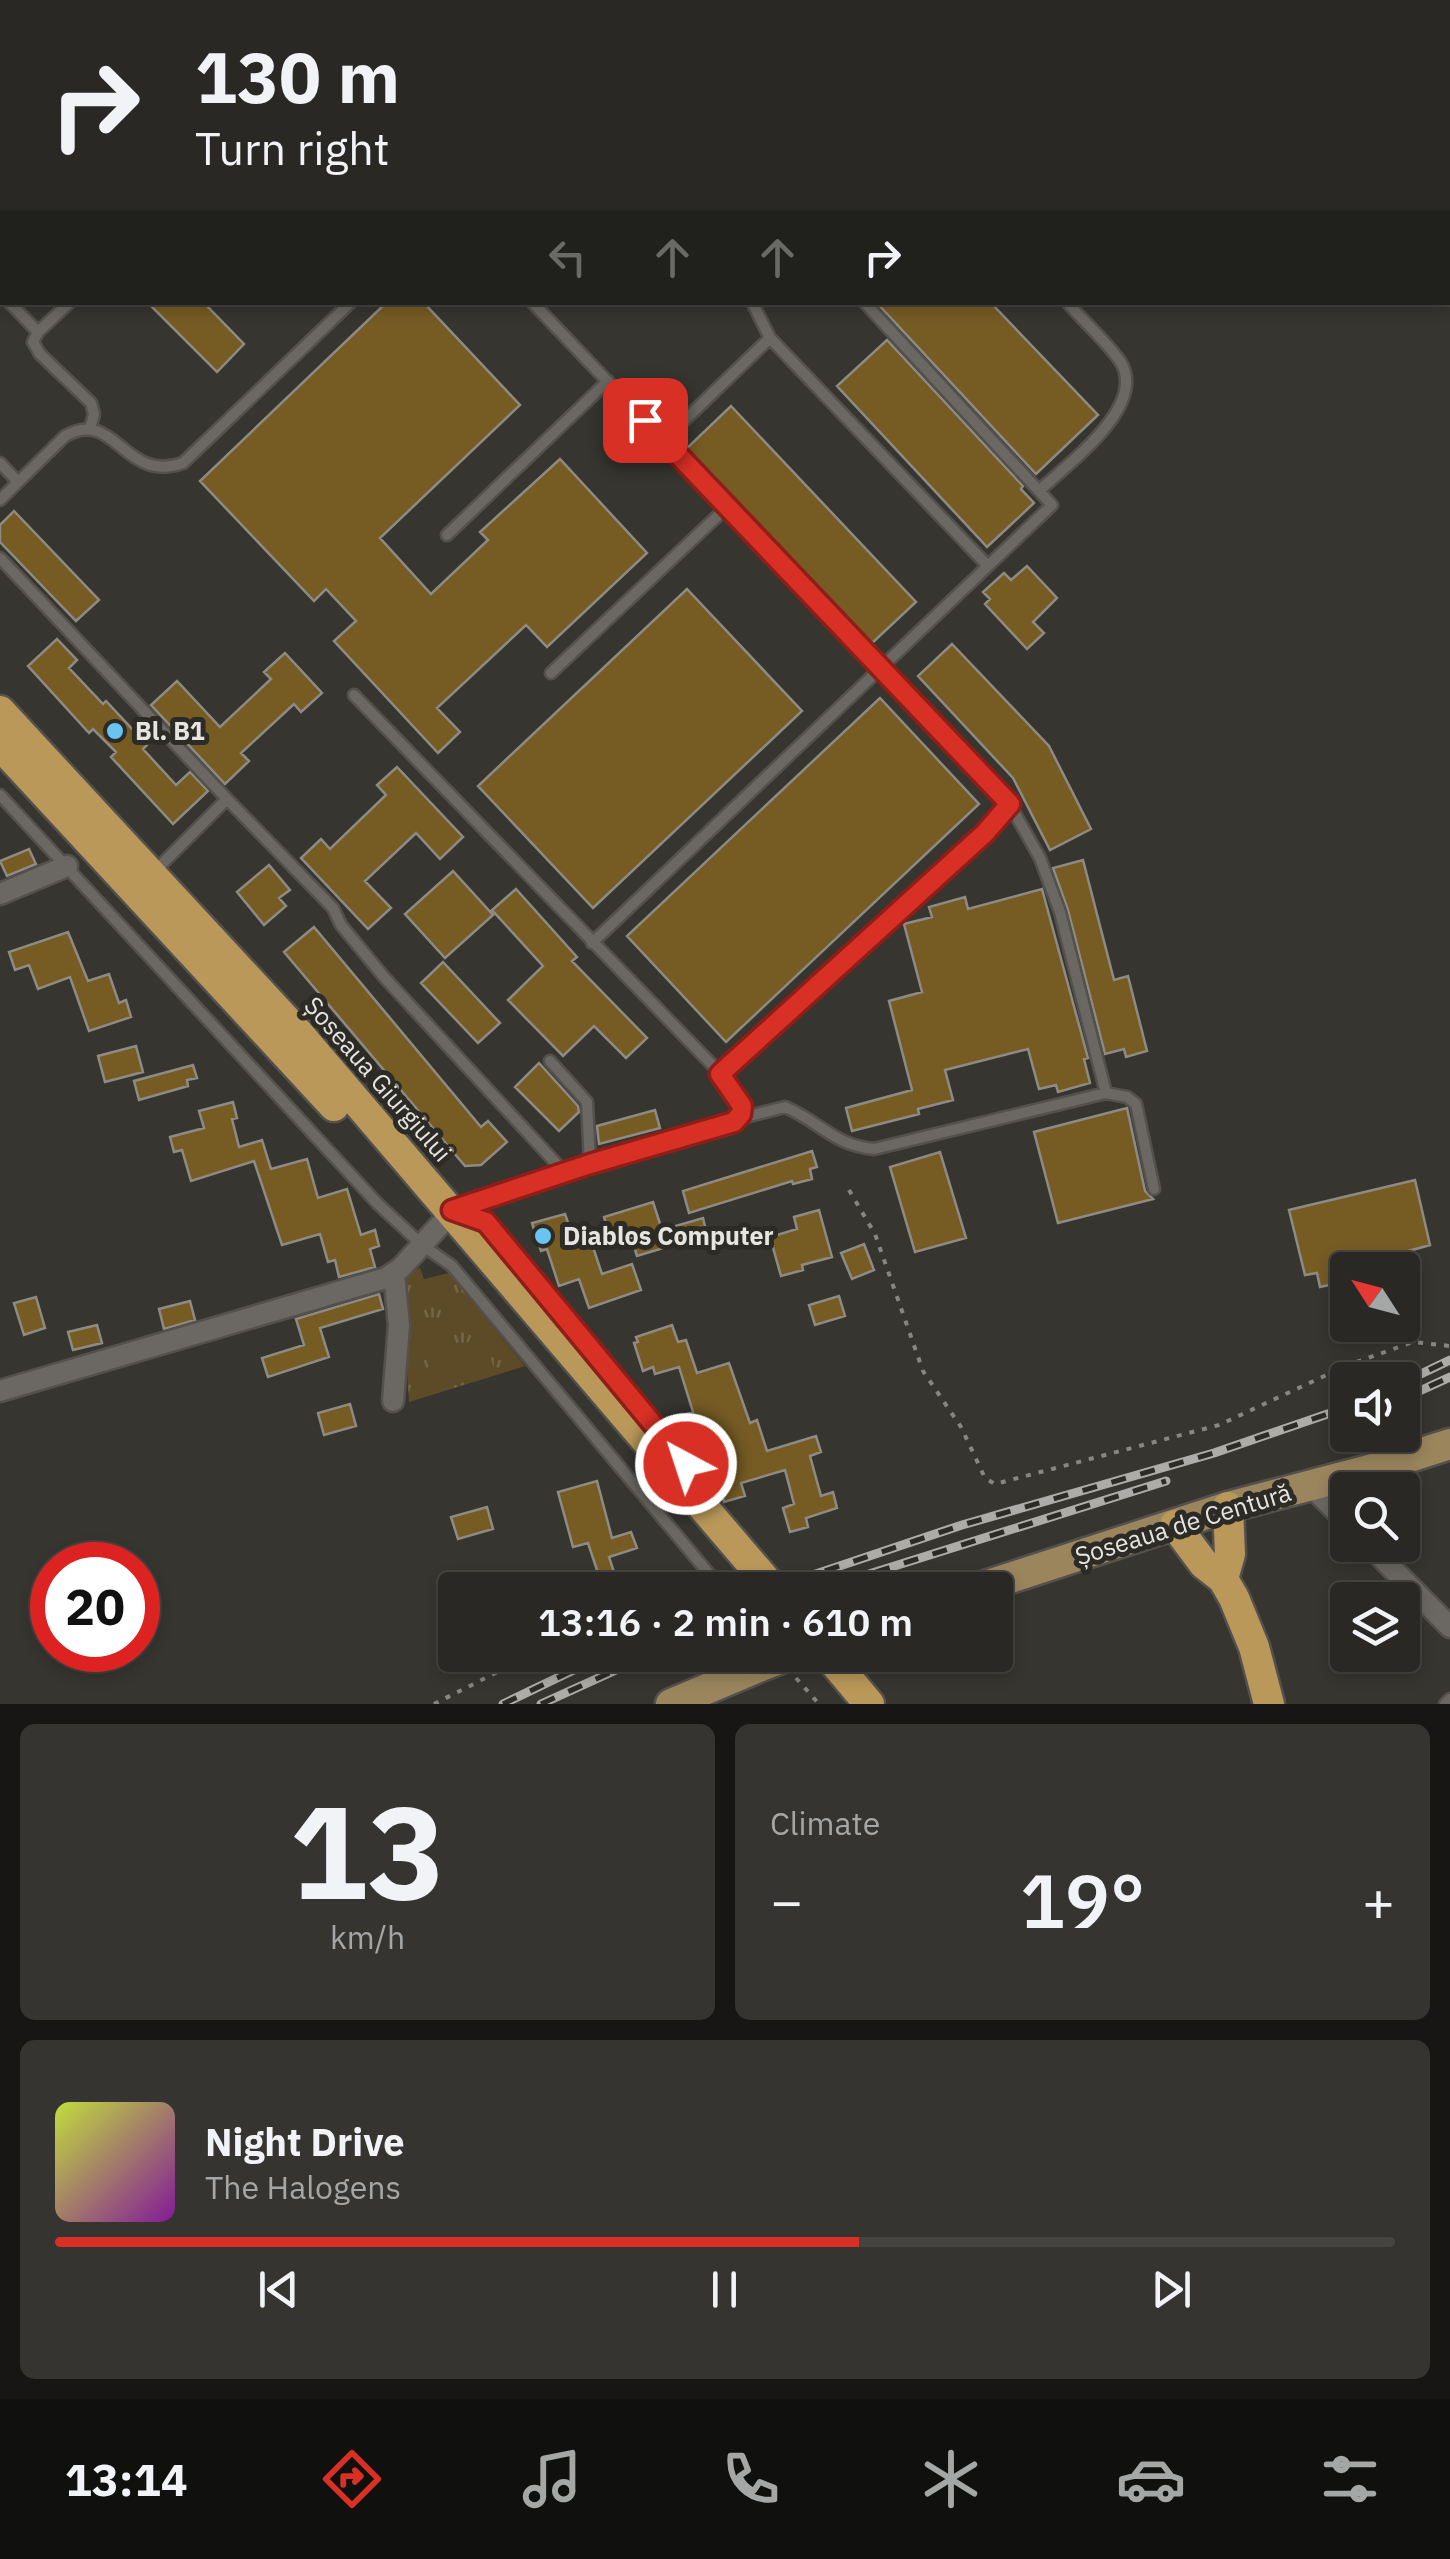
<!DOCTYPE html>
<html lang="en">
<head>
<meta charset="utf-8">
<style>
	:root { --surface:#292824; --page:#353431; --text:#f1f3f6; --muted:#a5a6a6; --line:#454441; --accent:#d93025 }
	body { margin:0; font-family:"IBM Plex Sans",sans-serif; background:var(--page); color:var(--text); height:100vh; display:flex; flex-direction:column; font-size:38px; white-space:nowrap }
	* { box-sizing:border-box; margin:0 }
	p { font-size:32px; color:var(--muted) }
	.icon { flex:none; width:55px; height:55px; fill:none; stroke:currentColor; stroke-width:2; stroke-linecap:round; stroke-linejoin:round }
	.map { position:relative; height:1704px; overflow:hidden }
	.drawer { display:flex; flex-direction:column; gap:20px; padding:20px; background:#171614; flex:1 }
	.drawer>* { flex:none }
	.top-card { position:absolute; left:0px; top:0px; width:1450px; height:305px; box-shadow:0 5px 15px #0003,0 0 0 2px var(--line); background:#292824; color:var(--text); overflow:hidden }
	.needle { width:65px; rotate:306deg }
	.fabs { position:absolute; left:1330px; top:1252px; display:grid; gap:20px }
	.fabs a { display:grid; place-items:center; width:90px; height:90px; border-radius:10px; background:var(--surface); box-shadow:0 5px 15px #0003,0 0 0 2px var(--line); font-size:50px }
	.speed { position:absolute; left:30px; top:1542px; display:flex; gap:20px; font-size:50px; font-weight:700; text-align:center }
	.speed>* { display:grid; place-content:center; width:130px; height:130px; border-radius:50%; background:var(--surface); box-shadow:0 5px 15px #0003,0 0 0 2px var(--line); line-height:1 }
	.speed .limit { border:15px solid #d22; background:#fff; color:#111 }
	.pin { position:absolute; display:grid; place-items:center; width:85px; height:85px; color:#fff; margin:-42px; border-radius:20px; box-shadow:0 5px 15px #0006 }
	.me { position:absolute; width:110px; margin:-55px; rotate:320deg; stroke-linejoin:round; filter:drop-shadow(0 0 8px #0008) }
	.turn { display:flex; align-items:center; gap:35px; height:210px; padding:0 30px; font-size:45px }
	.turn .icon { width:130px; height:130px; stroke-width:2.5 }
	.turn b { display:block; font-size:70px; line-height:85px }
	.lanes { display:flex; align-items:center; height:95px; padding:0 30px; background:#0003; justify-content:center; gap:50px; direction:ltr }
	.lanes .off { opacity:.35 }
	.big { font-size:75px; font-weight:600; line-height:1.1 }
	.drawer .widget { flex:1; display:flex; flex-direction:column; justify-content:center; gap:15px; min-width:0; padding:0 35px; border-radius:15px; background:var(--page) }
	.drawer .dial { align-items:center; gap:0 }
	.dial b { font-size:130px; line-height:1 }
	.song { display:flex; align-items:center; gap:30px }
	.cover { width:120px; height:120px; border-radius:15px; background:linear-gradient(135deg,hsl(70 70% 55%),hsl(290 70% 35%)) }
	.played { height:10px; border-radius:5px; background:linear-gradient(90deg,var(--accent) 60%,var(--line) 60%) }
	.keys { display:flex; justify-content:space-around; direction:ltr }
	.heat { display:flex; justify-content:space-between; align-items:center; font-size:55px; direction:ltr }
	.drawer .tiles { flex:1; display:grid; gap:20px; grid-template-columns:1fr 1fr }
	.widget:last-child { grid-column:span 2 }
	.trip { position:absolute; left:438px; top:1572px; width:575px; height:100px; border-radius:10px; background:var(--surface); box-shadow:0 5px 15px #0003,0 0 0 2px var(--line); font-weight:600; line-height:100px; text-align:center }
	.menu { display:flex; height:160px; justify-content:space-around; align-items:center; background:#10100e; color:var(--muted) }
	.menu .icon { width:70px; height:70px }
	.menu .on { color:var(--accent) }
	.menu b { font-size:45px; color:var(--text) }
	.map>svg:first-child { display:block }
	.park { fill:url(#park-tufts) }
	.pitch { fill:#5d4b28 }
	.building { fill:#765b23; stroke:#8e8b85; stroke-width:2.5 }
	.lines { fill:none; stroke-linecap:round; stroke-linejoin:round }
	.lane-casing { stroke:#53504d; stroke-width:15 }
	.street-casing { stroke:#53504d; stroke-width:25 }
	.primary-casing { stroke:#53504d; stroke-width:35 }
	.highway-casing { stroke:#53504d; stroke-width:35 }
	.path { stroke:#888682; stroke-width:4; stroke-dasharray:5 8; stroke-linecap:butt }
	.lane { stroke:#6b6863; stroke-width:10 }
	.street { stroke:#6b6863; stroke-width:20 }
	.primary { stroke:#9a855d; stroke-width:30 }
	.highway { stroke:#b99859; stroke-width:30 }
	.rail-casing { stroke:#adaca8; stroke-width:9 }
	.rail { stroke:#2d2b26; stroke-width:5; stroke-dasharray:15; stroke-linecap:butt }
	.primary-bridge-casing { stroke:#53504d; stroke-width:35; stroke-linecap:butt }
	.primary-bridge { stroke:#9a855d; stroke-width:30 }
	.route-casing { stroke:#8d1f18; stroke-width:25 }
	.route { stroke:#d93025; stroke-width:18 }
	.poi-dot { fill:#69c4f1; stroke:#2d2b26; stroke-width:4 }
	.labels { text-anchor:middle; stroke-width:10; stroke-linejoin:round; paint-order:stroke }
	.poi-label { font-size:25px; font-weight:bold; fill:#e6e5e2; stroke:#2d2b26; text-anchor:start }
	.street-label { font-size:25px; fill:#e6e5e2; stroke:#2d2b26 }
</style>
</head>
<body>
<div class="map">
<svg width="1450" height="1704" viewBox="0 0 1450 1704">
	<defs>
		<pattern id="park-tufts" width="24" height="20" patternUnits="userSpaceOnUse" patternTransform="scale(2.5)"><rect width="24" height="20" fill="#5d4b28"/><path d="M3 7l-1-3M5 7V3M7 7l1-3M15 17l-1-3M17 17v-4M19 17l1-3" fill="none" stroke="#746547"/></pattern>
	</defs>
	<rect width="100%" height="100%" fill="#373530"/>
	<path class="park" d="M420 1268 424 1279 449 1273 525 1366 409 1402 402 1275Z"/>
	<path class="pitch" d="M484 1337 495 1372 437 1390 426 1354Z"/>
	<path class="building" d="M147 302H203L244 344 217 372Z
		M387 302H423L520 405 380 538 431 594 488 540 480 532 560 459 647 553 547 647 526 625 437 708 460 732 438 753 334 641 356 621 326 589 314 601 200 481Z
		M876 302H990L1098 415 1036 474Z
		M887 340 1023 486 1021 489 1034 503 987 547 837 386Z
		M731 406 916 602 870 645 685 450Z
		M14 511 99 600 76 621 0 542V525Z
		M1027 566 1057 598 1033 622 1044 633 1027 649 985 604 990 599 983 592 1004 573 1011 580Z
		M687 589 802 711 593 908 478 786Z
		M57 639 77 660 69 668 103 704 106 701 147 745 143 749 176 785 190 772 208 791 173 824 111 757 116 752 93 729 89 733 28 666Z
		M952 644 1049 746 1091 829 1050 850 1013 778 918 676Z
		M285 653 322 693 301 712 294 704 241 753 249 761 225 784 151 705 177 681 220 727 271 679 264 672Z
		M880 698 979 804 726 1042 627 936Z
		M397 767 463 837 440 859 416 833 365 881 391 908 368 929 301 858 321 839 330 849 386 795 377 785Z
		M29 849 36 864 7 876 0 861Z
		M1083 860 1114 980 1128 976 1147 1051 1126 1057 1124 1049 1105 1054 1068 910 1053 868Z
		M269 865 290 890 279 898 286 906 264 925 237 892Z
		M453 871 493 915 445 958 405 914Z
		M516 889 577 957 572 961 647 1038 626 1058 594 1026 563 1056 508 1000 543 966 492 910Z
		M1042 889 1088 1058 1084 1059 1090 1083 1058 1092 1056 1085 1039 1089 1028 1049 945 1070 953 1100 918 1109 919 1114 852 1131 846 1108 912 1090 889 1001 922 992 904 924 932 917 929 907 965 897 968 909Z
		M314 927 481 1127 488 1121 507 1142 481 1165 465 1166 284 952Z
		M68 932 88 981 109 974 119 1003 126 1000 131 1017 89 1031 70 977 38 989 29 965 15 970 9 952Z
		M443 962 500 1023 478 1043 421 983Z
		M136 1046 143 1072 105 1082 98 1056Z
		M539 1063 578 1106 579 1112 559 1131 515 1087Z
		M193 1065 197 1078 187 1080 188 1086 139 1100 134 1081Z
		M233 1102 237 1118 232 1119 239 1147 262 1140 271 1169 307 1159 318 1198 347 1189 361 1235 375 1230 379 1246 370 1249 375 1267 339 1277 335 1260 328 1262 320 1234 282 1245 254 1161 191 1181 182 1150 174 1152 170 1137 204 1128 199 1111Z
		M1127 1108 1145 1191 1153 1199 1058 1223 1034 1132Z
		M655 1110 660 1128 599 1144 597 1126Z
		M812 1151 817 1167 810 1169 812 1179 793 1184 792 1181 689 1213 683 1191Z
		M940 1152 966 1238 915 1252 890 1167Z
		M1415 1180 1430 1245 1405 1252 1408 1266 1391 1270H1348V1281L1320 1287 1317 1273 1305 1275 1289 1210Z
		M653 1202 662 1230 703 1218 707 1235 637 1256 630 1234 611 1240 604 1217Z
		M819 1210 832 1257 802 1265 803 1270 781 1276 770 1237 797 1229 794 1217Z
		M565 1214 576 1246 591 1241 602 1274 632 1264 641 1290 589 1308 579 1279 559 1286 547 1249 541 1251 532 1223Z
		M864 1244 874 1270 852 1279 841 1253Z
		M379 1294 383 1309 320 1328 329 1357 268 1377 262 1358 304 1345 296 1319Z
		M839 1296 845 1316 815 1325 809 1305Z
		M36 1297 45 1328 24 1335 14 1303Z
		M190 1301 195 1320 164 1329 159 1309Z
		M97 1325 102 1343 73 1350 68 1332Z
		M672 1325 678 1342 686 1340 697 1373 729 1363 750 1423 757 1420 767 1451 816 1436 821 1452 810 1456 821 1496 833 1492 837 1508 806 1518 808 1527 790 1532 783 1508 794 1504 785 1470 741 1483 745 1496 724 1502 715 1473 722 1471 709 1428 692 1433 686 1414 693 1412 679 1367 655 1374 653 1367 643 1371 634 1343 638 1342 636 1337Z
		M350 1404 356 1426 324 1435 318 1413Z
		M597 1481 612 1538 631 1532 637 1548 609 1557 620 1590H553V1587L598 1573 588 1543 573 1547 558 1492Z
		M487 1507 493 1529 458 1539 451 1517Z"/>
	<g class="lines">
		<defs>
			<path id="lane" d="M583 0 585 2
				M157 2 160 0
				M398 2 401 0
				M0 149 2 147
				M0 294 2 296
				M9 302 38 332
				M70 302 38 332 33 342 40 354 91 403 94 414 90 429
				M532 302 1010 805 1040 858 1060 912 1106 1093
				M752 302 770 338 988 566
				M664 440 770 338
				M0 463 18 482
				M1039 491C1067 464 1149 406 1120 361 1105 340 1084 322 1067 302
				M0 500 65 436C116 407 123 484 183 463L351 302
				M447 535 608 381
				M0 558 227 799
				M551 673 727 507
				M354 695 720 1073 742 1105 734 1122 719 1128 590 1164 453 1210
				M0 795 377 1203 422 1245 452 1266 710 1575 679 1590
				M153 873 227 799 333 908 341 925 384 977 565 1173
				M592 943 1052 505 864 302
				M550 1061 587 1102 590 1164
				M720 1073 985 833 1010 805
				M737 1119 785 1107C819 1121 833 1145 874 1149L1106 1093 1127 1097 1136 1104 1154 1189
				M468 1216 486 1222 715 1498
				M1445 1704 1450 1699"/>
			<path id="street" d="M0 894 67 866
				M0 1391 386 1278 401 1268 440 1225
				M393 1401 399 1325 394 1274
				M1311 1486 1348 1523
				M1369 1545 1450 1627"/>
			<path id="primary" d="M973 1590 1228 1507 1369 1470 1450 1444
				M671 1704 761 1666"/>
			<path id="highway" d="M0 711 299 1034 774 1590
				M0 745 334 1106
				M1175 1525 1204 1564 1223 1579 1234 1598 1254 1647 1269 1704
				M1223 1579 1230 1554 1228 1507
				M828 1655 869 1704"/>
		</defs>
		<use href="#lane" class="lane-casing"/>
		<use href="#street" class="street-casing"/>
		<use href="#primary" class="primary-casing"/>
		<use href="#highway" class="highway-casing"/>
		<path class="path" d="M849 1190 875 1234 923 1371 961 1427 985 1478 995 1484 1219 1425 1348 1365 1413 1342 1450 1346
			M796 1678 819 1704
			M434 1704 531 1655"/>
		<use href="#lane" class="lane"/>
		<use href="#street" class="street"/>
		<use href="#primary" class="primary"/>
		<use href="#highway" class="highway"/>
		<defs>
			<path id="rail" d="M1402 1383 1450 1360
				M1402 1399 1450 1377
				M768 1590 962 1525 1214 1453 1348 1407
				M818 1590 1166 1481
				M503 1704 605 1655
				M541 1704 649 1655"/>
		</defs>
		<use href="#rail" class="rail-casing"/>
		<use href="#rail" class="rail"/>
		<defs>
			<path id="primary-bridge" d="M761 1666 790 1655"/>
		</defs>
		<use href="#primary-bridge" class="primary-bridge-casing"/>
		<use href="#primary-bridge" class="primary-bridge"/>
	</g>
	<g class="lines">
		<defs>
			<path id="route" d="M645 420 1010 804 985 833 720 1074 742 1106 741 1114 734 1122 590 1164 452 1210 486 1222 686 1464"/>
		</defs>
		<use href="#route" class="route-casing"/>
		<use href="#route" class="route"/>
	</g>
	<g class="poi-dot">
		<circle cx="115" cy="731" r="10"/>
		<circle cx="543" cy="1236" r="10"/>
	</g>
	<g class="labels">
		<g class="poi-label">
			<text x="135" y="740">Bl. B1</text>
			<text x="563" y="1245">Diablos Computer</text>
		</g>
		<g class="street-label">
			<text transform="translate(378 1079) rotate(49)" y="9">Șoseaua Giurgiului</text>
			<text transform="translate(1183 1524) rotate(-17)" y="9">Șoseaua de Centură</text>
		</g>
	</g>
</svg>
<div class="fabs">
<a><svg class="needle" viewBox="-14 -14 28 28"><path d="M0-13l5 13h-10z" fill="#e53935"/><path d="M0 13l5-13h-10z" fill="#a5a6a6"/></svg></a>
<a><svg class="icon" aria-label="sound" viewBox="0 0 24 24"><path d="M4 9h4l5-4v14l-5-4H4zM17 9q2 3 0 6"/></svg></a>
<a><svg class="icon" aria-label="search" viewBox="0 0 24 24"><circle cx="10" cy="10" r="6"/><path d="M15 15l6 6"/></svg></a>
<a><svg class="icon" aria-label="layers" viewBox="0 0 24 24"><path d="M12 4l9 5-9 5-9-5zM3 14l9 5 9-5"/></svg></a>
</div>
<div class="speed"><div class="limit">20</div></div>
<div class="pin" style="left:645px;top:420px;background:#d93025"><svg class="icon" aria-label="arrive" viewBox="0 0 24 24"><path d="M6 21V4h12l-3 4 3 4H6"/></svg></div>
<svg class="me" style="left:686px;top:1464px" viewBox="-20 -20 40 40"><circle r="17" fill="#d93025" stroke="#fff" stroke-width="3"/><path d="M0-11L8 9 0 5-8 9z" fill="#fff"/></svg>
<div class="trip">13:16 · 2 min · 610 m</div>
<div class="top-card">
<div class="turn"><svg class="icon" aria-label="right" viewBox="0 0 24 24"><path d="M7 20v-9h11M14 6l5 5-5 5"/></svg><div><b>130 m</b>Turn right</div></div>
<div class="lanes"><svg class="icon off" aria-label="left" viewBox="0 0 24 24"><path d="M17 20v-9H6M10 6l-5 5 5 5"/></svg><svg class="icon off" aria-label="ahead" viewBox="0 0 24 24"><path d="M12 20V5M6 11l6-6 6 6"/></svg><svg class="icon off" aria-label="ahead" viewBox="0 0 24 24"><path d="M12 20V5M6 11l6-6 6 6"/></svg><svg class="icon" aria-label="right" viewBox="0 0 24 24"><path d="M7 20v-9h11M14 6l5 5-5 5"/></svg></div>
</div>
</div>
<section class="drawer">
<div class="tiles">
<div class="widget dial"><b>13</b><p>km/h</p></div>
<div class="widget"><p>Climate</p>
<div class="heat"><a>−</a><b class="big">19°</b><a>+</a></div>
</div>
<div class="widget">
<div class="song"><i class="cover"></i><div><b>Night Drive</b><p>The Halogens</p></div></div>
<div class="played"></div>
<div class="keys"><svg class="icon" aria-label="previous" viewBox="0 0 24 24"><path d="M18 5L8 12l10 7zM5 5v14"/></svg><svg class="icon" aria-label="pause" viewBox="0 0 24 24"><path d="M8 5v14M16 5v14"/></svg><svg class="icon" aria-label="next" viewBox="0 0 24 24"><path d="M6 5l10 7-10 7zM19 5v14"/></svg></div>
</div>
</div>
</section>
<nav class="menu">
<b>13:14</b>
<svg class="icon on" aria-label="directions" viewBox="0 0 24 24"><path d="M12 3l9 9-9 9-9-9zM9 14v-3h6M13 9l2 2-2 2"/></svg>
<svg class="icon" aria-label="music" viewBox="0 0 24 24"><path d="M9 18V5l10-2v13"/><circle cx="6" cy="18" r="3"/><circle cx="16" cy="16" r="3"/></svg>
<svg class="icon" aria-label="phone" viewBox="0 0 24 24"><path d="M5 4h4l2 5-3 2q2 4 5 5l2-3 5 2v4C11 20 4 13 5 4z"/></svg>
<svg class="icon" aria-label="climate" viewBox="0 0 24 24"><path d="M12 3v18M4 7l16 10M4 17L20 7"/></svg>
<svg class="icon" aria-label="car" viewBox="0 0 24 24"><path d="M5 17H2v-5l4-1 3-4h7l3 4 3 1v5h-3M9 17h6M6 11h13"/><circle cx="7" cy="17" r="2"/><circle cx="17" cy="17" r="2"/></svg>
<svg class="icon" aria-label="filters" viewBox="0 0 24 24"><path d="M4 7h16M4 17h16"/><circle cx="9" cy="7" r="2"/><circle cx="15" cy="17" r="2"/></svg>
</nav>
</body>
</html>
